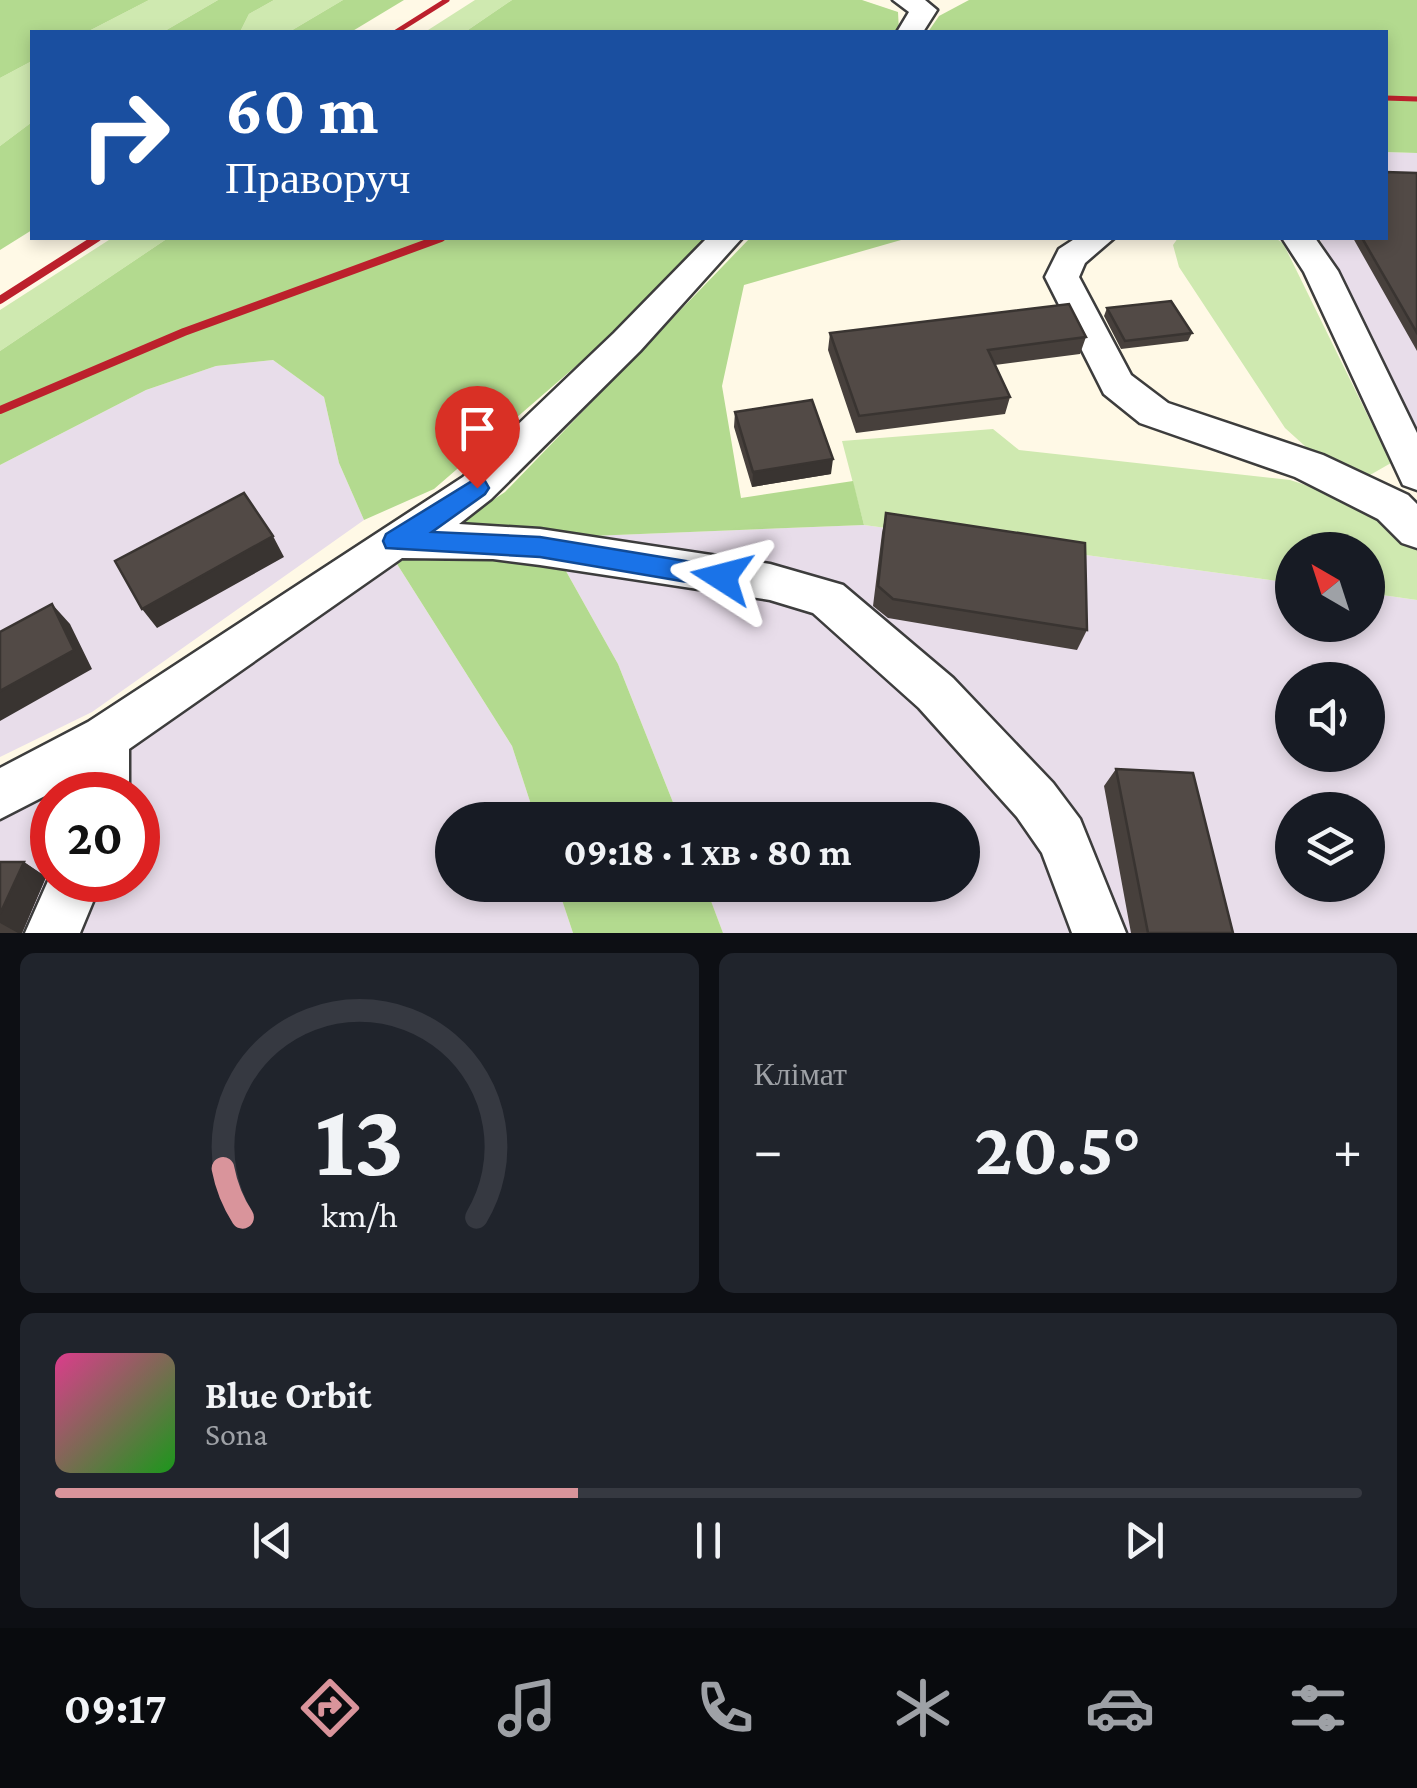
<!DOCTYPE html>
<html lang="uk">
<head>
<meta charset="utf-8">
<style>
	:root { --surface:#171b24; --page:#20242c; --text:#f1f3f6; --muted:#9ea1a6; --line:#363941; --accent:#d9949b }
	body { margin:0; font-family:"Crimson Pro",serif; background:var(--page); color:var(--text); height:100vh; display:flex; flex-direction:column; font-size:38px; white-space:nowrap }
	* { box-sizing:border-box; margin:0 }
	p { font-size:32px; color:var(--muted) }
	.icon { flex:none; width:55px; height:55px; fill:none; stroke:currentColor; stroke-width:2; stroke-linecap:round; stroke-linejoin:round }
	.map { position:relative; height:933px; overflow:hidden }
	.sheet { display:flex; flex-direction:column; gap:20px; padding:20px; background:#0d0f14; flex:1 }
	.sheet>* { flex:none }
	.hud { position:absolute; left:30px; top:30px; width:1358px; height:210px; border-radius:0px; box-shadow:0 5px 15px #0003; background:#1a4fa0; color:#fff; overflow:hidden }
	.needle { width:65px; rotate:321deg }
	.tools { position:absolute; left:1275px; top:532px; display:grid; gap:20px }
	.tools a { display:grid; place-items:center; width:110px; height:110px; border-radius:50%; background:var(--surface); box-shadow:0 5px 15px #0003; font-size:50px }
	.speed { position:absolute; left:30px; top:772px; display:flex; gap:20px; font-size:50px; font-weight:700; text-align:center }
	.speed>* { display:grid; place-content:center; width:130px; height:130px; border-radius:50%; background:var(--surface); box-shadow:0 5px 15px #0003; line-height:1 }
	.speed .limit { border:15px solid #d22; background:#fff; color:#111 }
	.pin { position:absolute; display:grid; place-items:center; width:85px; height:85px; color:#fff; margin:-102px -42px; border-radius:50% 50% 50% 0; rotate:-45deg; box-shadow:0 0 10px #0007 }
	.pin .icon { rotate:45deg }
	.me { position:absolute; width:110px; margin:-55px; rotate:279deg; stroke-linejoin:round; filter:drop-shadow(0 0 8px #0008) }
	.turn { display:flex; align-items:center; gap:35px; height:210px; padding:0 30px; font-size:45px }
	.turn .icon { width:130px; height:130px; stroke-width:2.5 }
	.turn b { display:block; font-size:70px; line-height:85px }
	.big { font-size:75px; font-weight:700; line-height:1.1 }
	.sheet .tile { flex:1; display:flex; flex-direction:column; justify-content:center; gap:15px; min-width:0; padding:0 35px; border-radius:15px; background:var(--page) }
	.sheet .dial { align-items:center; gap:0 }
	.dial svg { height:260px; overflow:visible; fill:none; stroke:var(--line); stroke-width:7; stroke-linecap:round; text-anchor:middle }
	.dial text { fill:var(--text); stroke:none }
	.song { display:flex; align-items:center; gap:30px }
	.cover { width:120px; height:120px; border-radius:15px; background:linear-gradient(135deg,hsl(330 70% 55%),hsl(120 70% 35%)) }
	.played { height:10px; border-radius:5px; background:linear-gradient(90deg,var(--accent) 40%,var(--line) 40%) }
	.keys { display:flex; justify-content:space-around; direction:ltr }
	.heat { display:flex; justify-content:space-between; align-items:center; font-size:55px; direction:ltr }
	.sheet .tiles { flex:1; display:grid; gap:20px; grid-template-columns:1fr 1fr }
	.tile:last-child { grid-column:span 2 }
	.trip { position:absolute; left:435px; top:802px; width:545px; height:100px; border-radius:50px; background:var(--surface); box-shadow:0 5px 15px #0003; font-weight:700; line-height:100px; text-align:center }
	.tab-bar { display:flex; height:160px; justify-content:space-around; align-items:center; background:#090b0e; color:var(--muted) }
	.tab-bar .icon { width:70px; height:70px }
	.tab-bar .active { color:var(--accent) }
	.tab-bar b { font-size:45px; color:var(--text) }
	.map>svg:first-child { display:block }
	.industrial { fill:#e8ddea; fill-rule:evenodd }
	.green { fill:#cfe9b0 }
	.forest { fill:#b3da8f }
	.lines { fill:none; stroke-linecap:round; stroke-linejoin:round }
	.minor-casing { stroke:#3d3d3d; stroke-width:5 }
	.minor { fill:#fff; fill-rule:evenodd }
	.rail-far1 { stroke:#bc202c; stroke-width:5 }
	.rail { stroke:#bc202c; stroke-width:8 }
	.wall { fill:#47403c }
	.shaded-wall { fill:#393431 }
	.building { fill:#524a46; stroke:#393431; stroke-width:2.5 }
	.route { fill:#1a73e8; stroke:#114b97; stroke-width:2.5 }
</style>
</head>
<body>
<div class="map">
<svg width="1417" height="933" viewBox="0 0 1417 933">
	<rect width="100%" height="100%" fill="#fff9e6"/>
	<path class="industrial" d="M1385 152 1417 153V429L1319 238H1385Z
		M273 360 324 397 339 463 364 520 92 712 0 757V465L146 390 216 366Z
		M864 525 1292 583V625H1368V593L1417 600V933H723L705 885H962V820H680L618 664 562 564 590 536ZM1292 680H1368V755H1292ZM1292 810H1368V885H1292Z
		M397 564 512 746 536 820H452V885H557L573 933H0V816ZM52 795H138V880H52Z"/>
	<path class="green" d="M149 0H218L163 32H87Z
		M274 0H343L289 32H240L249 14Z
		M475 0H512L465 32H425Z
		M32 61V122L0 146V78Z
		M112 238H168L0 351V310Z
		M1178 238H1275L1283 243 1391 463 1370 475 1345 473 1317 457 1285 428 1179 267 1173 245Z
		M993 429 1019 450 1290 480C1338 495 1379 516 1417 550V600L1368 593V550H1292V583L864 525 842 441Z"/>
	<path class="forest" d="M0 0H149L87 32H32V61L0 78Z
		M218 0H274L249 14 240 32H163Z
		M343 0H404L351 32H289Z
		M512 0H862L898 12 899 31 465 32Z
		M969 0H1417V153L1385 152V32H928L939 16Z
		M32 122V230L0 250V146Z
		M168 238H706L613 334 434 489 364 520 339 463 324 397 273 360 216 366 146 390 0 465V351Z
		M750 238H908L744 285 722 386 741 498 853 481 864 525 591 536 562 564 618 664 680 820H536L512 746 397 564 505 492Z
		M557 885H705L723 933H573Z"/>
	<g class="lines">
		<defs>
			<path id="minor" d="M893 0H925L937 10 923 32H897L909 12Z
				M707 238H742L640 351 491 499 459 524 540 529 770 564 843 585 953 678 1053 783 1080 819 1126 933H1072L1042 853 1017 817 919 708 813 613 770 600 540 565 493 559 402 558 129 749V795H79L80 778 0 819V768L88 722 463 477 614 333Z
				M1076 238H1114L1085 263 1079 277 1131 375 1168 403 1323 455 1408 495 1417 504V548L1402 543 1378 519 1295 477 1140 423 1104 394 1045 277 1059 249Z
				M1282 238H1315L1338 271 1417 433V490L1403 485 1304 272Z
				M52 872V880H102L80 933H25Z"/>
		</defs>
		<use href="#minor" class="minor-casing"/>
		<use href="#minor" class="minor"/>
		<path class="rail-far1" d="M396 32 447 0
			M1385 98 1417 99"/>
		<path class="rail" d="M0 300 97 238
			M0 410 184 332 441 238"/>
	</g>
	<path class="wall" d="M1417 173V351L1353 238H1385Z
		M1107 308 1192 333 1188 341 1121 349 1104 316Z
		M830 333 1086 337 1080 354 995 365 1010 397 1005 414 856 433 828 350Z
		M735 412 831 474 752 487 734 427Z
		M886 513 1087 630 1077 650 888 618 873 606 882 533Z
		M1116 769 1233 933H1131L1104 786Z
		M0 862H24L46 877 22 933H0Z"/>
	<path class="shaded-wall" d="M833 459 831 474 752 487 753 472Z
		M273 536 284 557 157 628 142 609Z
		M52 604 70 624 92 669 0 721V691Z
		M24 862 46 877 22 933H18L0 923V914Z"/>
	<path class="building" d="M1385 172 1417 173V333L1362 238H1385Z
		M1171 301 1192 333 1125 341 1107 308Z
		M1069 304 1086 337 988 350 1010 397 859 416 830 333Z
		M812 400 833 459 753 472 735 412Z
		M244 493 273 536 142 609 115 561Z
		M886 513 1085 543 1087 630 893 599 878 586Z
		M52 604 74 650 0 691V632Z
		M1116 769 1193 773 1233 933H1148Z
		M0 862H24L0 914Z"/>
	<path class="route" d="M477 478 485 481 489 488 485 494 432 532 540 537 722 567 730 570 734 577 730 585 722 588 540 557 386 548 383 541 386 534Z"/>
</svg>
<div class="tools">
<a><svg class="needle" viewBox="-14 -14 28 28"><path d="M0-13l5 13h-10z" fill="#e53935"/><path d="M0 13l5-13h-10z" fill="#9ea1a6"/></svg></a>
<a><svg class="icon" aria-label="sound" viewBox="0 0 24 24"><path d="M4 9h4l5-4v14l-5-4H4zM17 9q2 3 0 6"/></svg></a>
<a><svg class="icon" aria-label="layers" viewBox="0 0 24 24"><path d="M12 4l9 5-9 5-9-5zM3 14l9 5 9-5"/></svg></a>
</div>
<div class="speed"><div class="limit">20</div></div>
<div class="pin" style="left:477px;top:488px;background:#d93025"><svg class="icon" aria-label="arrive" viewBox="0 0 24 24"><path d="M6 21V4h12l-3 4 3 4H6"/></svg></div>
<svg class="me" style="left:722px;top:577px" viewBox="-20 -20 40 40"><path d="M0-17L14 15 0 8-14 15z" fill="#1a73e8" stroke="#fff" stroke-width="4"/></svg>
<div class="trip">09:18 · 1 хв · 80 m</div>
<div class="hud">
<div class="turn"><svg class="icon" aria-label="right" viewBox="0 0 24 24"><path d="M7 20v-9h11M14 6l5 5-5 5"/></svg><div><b>60 m</b>Праворуч</div></div>
</div>
</div>
<section class="sheet">
<div class="tiles">
<div class="tile dial"><svg viewBox="0 0 100 80">
<path d="M14 69A42 42 0 1 1 86 69"/>
<path d="M14 69A42 42 0 0 1 8 54" stroke="#d9949b"/>
<text x="50" y="56" font-size="32" font-weight="700">13</text>
<text x="50" y="72" font-size="11">km/h</text>
</svg></div>
<div class="tile"><p>Клімат</p>
<div class="heat"><a>−</a><b class="big">20.5°</b><a>+</a></div>
</div>
<div class="tile">
<div class="song"><i class="cover"></i><div><b>Blue Orbit</b><p>Sona</p></div></div>
<div class="played"></div>
<div class="keys"><svg class="icon" aria-label="previous" viewBox="0 0 24 24"><path d="M18 5L8 12l10 7zM5 5v14"/></svg><svg class="icon" aria-label="pause" viewBox="0 0 24 24"><path d="M8 5v14M16 5v14"/></svg><svg class="icon" aria-label="next" viewBox="0 0 24 24"><path d="M6 5l10 7-10 7zM19 5v14"/></svg></div>
</div>
</div>
</section>
<nav class="tab-bar">
<b>09:17</b>
<svg class="icon active" aria-label="directions" viewBox="0 0 24 24"><path d="M12 3l9 9-9 9-9-9zM9 14v-3h6M13 9l2 2-2 2"/></svg>
<svg class="icon" aria-label="music" viewBox="0 0 24 24"><path d="M9 18V5l10-2v13"/><circle cx="6" cy="18" r="3"/><circle cx="16" cy="16" r="3"/></svg>
<svg class="icon" aria-label="phone" viewBox="0 0 24 24"><path d="M5 4h4l2 5-3 2q2 4 5 5l2-3 5 2v4C11 20 4 13 5 4z"/></svg>
<svg class="icon" aria-label="climate" viewBox="0 0 24 24"><path d="M12 3v18M4 7l16 10M4 17L20 7"/></svg>
<svg class="icon" aria-label="car" viewBox="0 0 24 24"><path d="M5 17H2v-5l4-1 3-4h7l3 4 3 1v5h-3M9 17h6M6 11h13"/><circle cx="7" cy="17" r="2"/><circle cx="17" cy="17" r="2"/></svg>
<svg class="icon" aria-label="filters" viewBox="0 0 24 24"><path d="M4 7h16M4 17h16"/><circle cx="9" cy="7" r="2"/><circle cx="15" cy="17" r="2"/></svg>
</nav>
</body>
</html>
